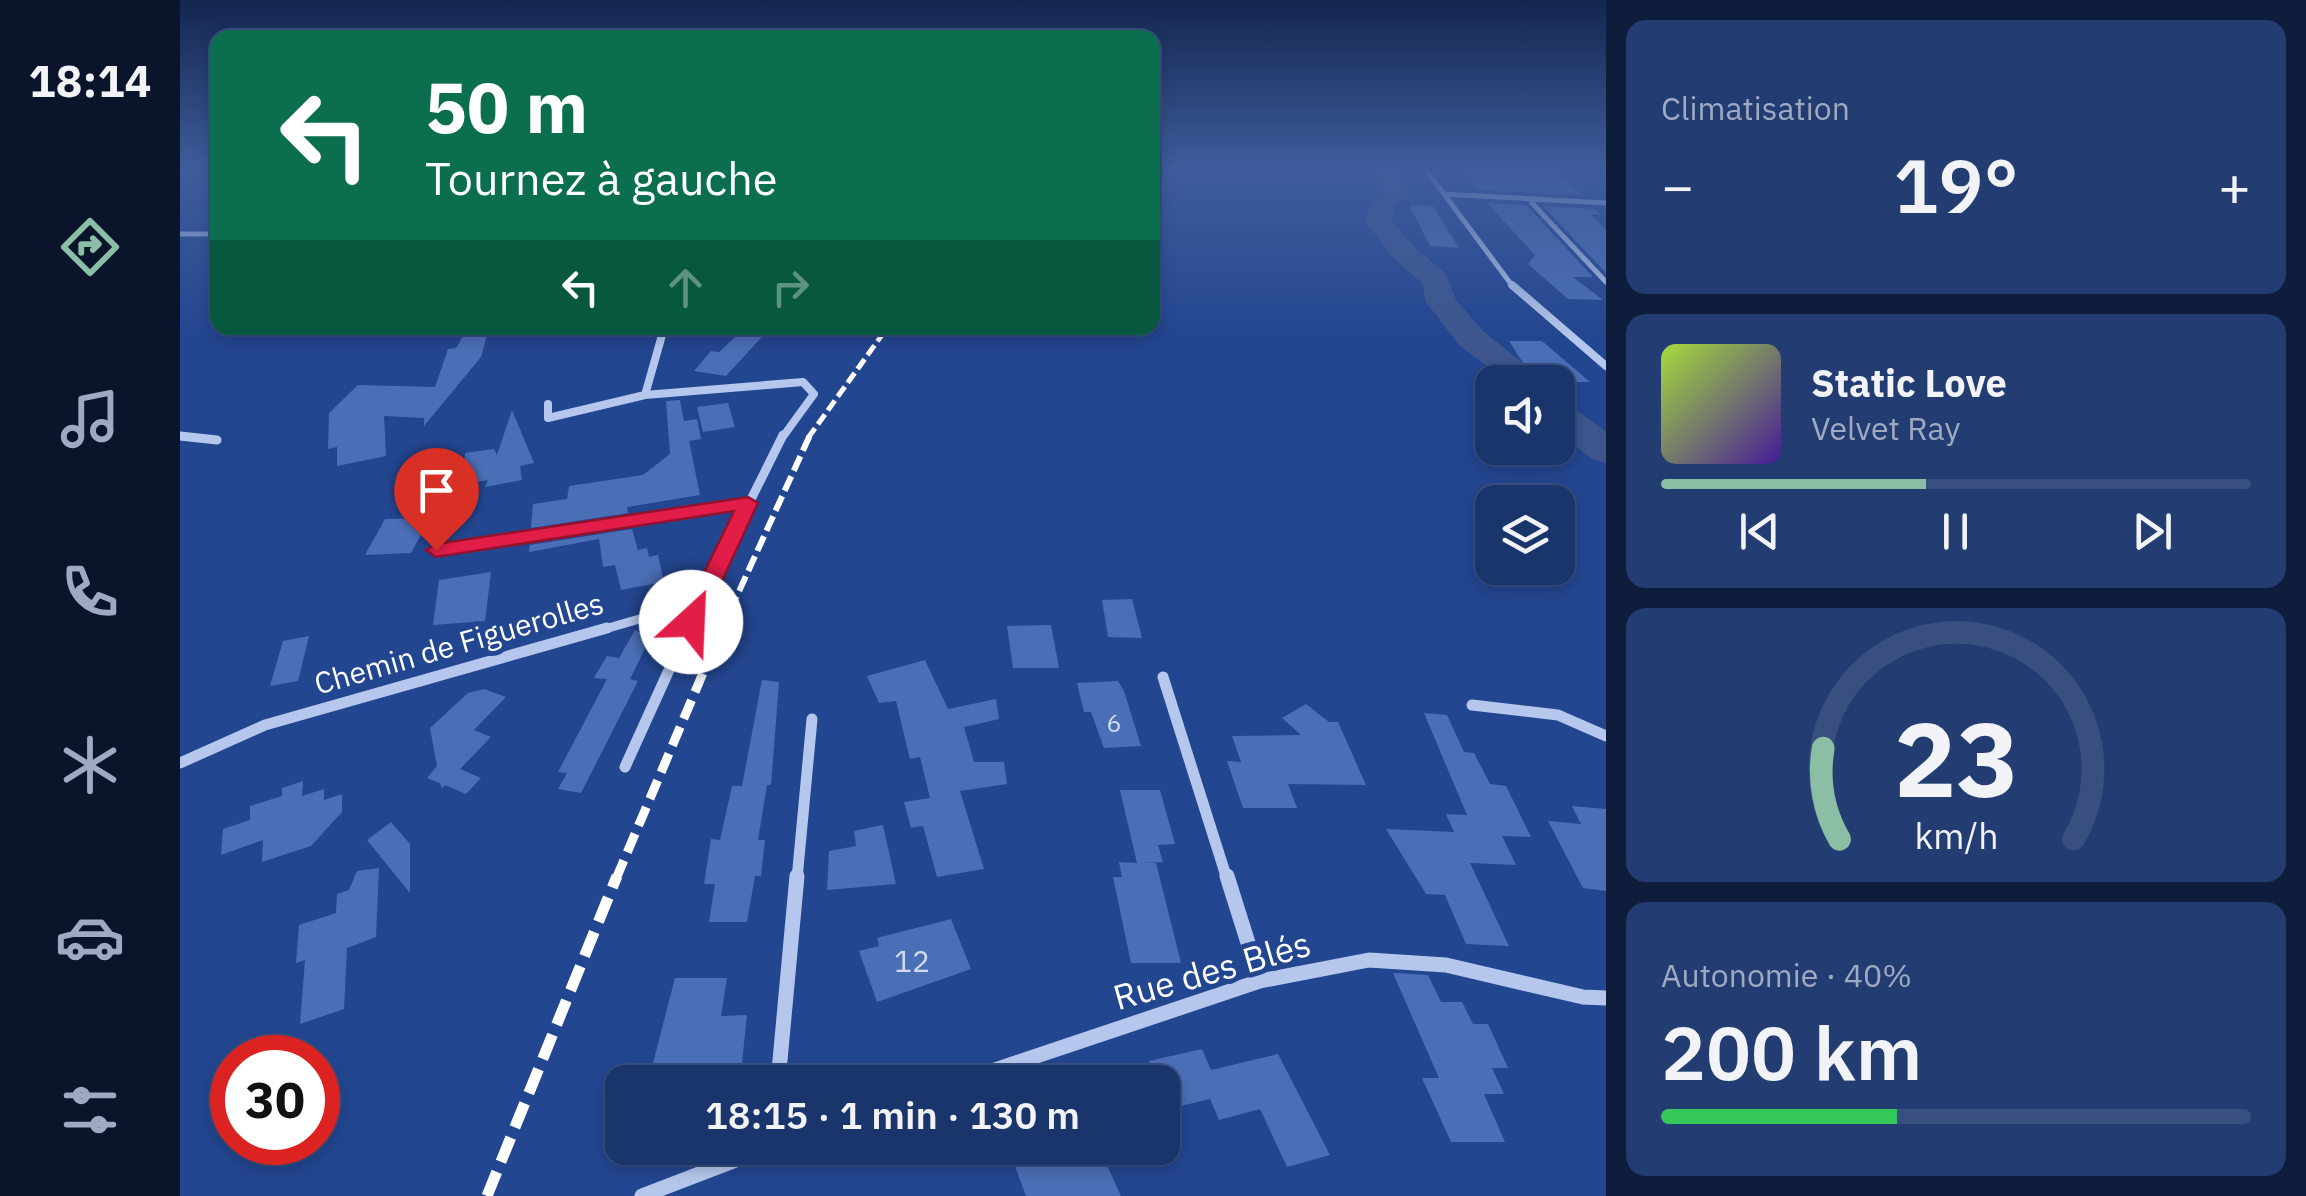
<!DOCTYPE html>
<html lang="fr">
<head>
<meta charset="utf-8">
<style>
	:root { --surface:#1a346c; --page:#233c72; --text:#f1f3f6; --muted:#9faac2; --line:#384f7f; --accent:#8abfa5 }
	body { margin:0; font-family:"IBM Plex Sans",sans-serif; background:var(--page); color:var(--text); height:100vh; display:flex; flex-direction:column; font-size:38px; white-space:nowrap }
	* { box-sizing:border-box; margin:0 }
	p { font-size:32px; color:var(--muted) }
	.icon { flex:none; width:55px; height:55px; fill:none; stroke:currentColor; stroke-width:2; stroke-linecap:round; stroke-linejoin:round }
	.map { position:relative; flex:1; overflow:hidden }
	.side { display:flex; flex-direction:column; gap:20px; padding:20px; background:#0e1d3b; width:700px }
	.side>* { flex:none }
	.banner { position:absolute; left:30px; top:30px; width:950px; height:305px; border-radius:20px; box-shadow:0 5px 15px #0003,0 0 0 2px var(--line); background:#0b6e4f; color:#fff; overflow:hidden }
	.tools { position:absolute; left:1295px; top:365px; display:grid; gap:20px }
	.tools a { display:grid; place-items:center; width:100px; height:100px; border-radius:20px; background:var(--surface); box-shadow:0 5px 15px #0003,0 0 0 2px var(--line); font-size:50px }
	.speed { position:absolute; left:30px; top:1035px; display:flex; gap:20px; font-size:50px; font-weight:700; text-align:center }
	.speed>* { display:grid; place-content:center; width:130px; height:130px; border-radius:50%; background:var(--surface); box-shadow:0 5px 15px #0003,0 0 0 2px var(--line); line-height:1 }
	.speed .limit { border:15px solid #d22; background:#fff; color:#111 }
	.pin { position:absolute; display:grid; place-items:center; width:85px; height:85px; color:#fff; margin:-102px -42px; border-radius:50% 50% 50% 0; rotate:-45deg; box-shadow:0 0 10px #0007 }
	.pin .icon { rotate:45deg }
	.me { position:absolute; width:110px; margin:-55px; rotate:25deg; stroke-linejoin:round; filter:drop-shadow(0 0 8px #0008) }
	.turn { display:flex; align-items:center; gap:35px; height:210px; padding:0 50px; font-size:45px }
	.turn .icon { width:130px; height:130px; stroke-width:2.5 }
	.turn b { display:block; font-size:70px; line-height:85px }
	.lanes { display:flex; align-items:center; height:95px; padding:0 50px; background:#0003; justify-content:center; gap:50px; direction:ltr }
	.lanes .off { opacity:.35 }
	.big { font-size:75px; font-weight:600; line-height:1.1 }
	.side .card { flex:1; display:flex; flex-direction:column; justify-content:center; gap:15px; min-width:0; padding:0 35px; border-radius:20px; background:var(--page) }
	.side .dial { align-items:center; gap:0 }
	.dial svg { height:260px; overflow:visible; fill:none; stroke:var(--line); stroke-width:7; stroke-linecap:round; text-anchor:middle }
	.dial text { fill:var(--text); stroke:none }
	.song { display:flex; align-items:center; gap:30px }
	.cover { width:120px; height:120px; border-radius:15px; background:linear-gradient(135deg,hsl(80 70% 55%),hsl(260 70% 35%)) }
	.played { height:10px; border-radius:5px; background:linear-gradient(90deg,var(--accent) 45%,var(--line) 45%) }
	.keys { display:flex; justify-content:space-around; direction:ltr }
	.heat { display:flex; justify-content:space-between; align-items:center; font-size:55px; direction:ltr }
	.charge { height:15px; border-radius:8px; background:linear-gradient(90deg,#34c759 40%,var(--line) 0) }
	.trip { position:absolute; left:425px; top:1065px; width:575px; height:100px; border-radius:20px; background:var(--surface); box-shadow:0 5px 15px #0003,0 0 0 2px var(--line); font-weight:600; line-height:100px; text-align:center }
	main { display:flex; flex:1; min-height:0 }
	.dock { display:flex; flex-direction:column; width:180px; justify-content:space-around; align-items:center; background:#0a152b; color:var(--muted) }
	.dock .icon { width:70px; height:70px }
	.dock .current { color:var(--accent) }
	.dock b { font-size:45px; color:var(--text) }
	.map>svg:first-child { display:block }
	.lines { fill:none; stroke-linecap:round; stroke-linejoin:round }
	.river { fill:#3e568d; fill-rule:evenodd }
	.building { fill:#4b6fb7 }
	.street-far4 { stroke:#b5c7ec; stroke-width:5 }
	.street-far3 { stroke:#b5c7ec; stroke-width:8 }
	.street-far2 { stroke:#b5c7ec; stroke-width:9 }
	.street-far1 { stroke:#b5c7ec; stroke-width:11 }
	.street { stroke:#b5c7ec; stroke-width:15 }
	.rail-far3 { stroke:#fff; stroke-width:5; stroke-dasharray:12 5; stroke-linecap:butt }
	.rail-far2 { stroke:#fff; stroke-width:6; stroke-dasharray:16 6; stroke-linecap:butt }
	.rail-far1 { stroke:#fff; stroke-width:9; stroke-dasharray:20 9; stroke-linecap:butt }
	.rail { stroke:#fff; stroke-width:11; stroke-dasharray:26 11; stroke-linecap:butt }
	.route { fill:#e11d48; stroke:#92132f; stroke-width:2.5 }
	.labels { text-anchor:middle; stroke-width:10; stroke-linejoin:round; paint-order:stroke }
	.number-label { font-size:25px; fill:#d2dbed }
	.street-label { font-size:30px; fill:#fff; stroke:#234690 }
	.near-number-label { font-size:30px; fill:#d2dbed }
	.near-street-label { font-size:35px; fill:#fff; stroke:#234690 }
</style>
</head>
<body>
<main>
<nav class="dock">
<b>18:14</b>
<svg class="icon current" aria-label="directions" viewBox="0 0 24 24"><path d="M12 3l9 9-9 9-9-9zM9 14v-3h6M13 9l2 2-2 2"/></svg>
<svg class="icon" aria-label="music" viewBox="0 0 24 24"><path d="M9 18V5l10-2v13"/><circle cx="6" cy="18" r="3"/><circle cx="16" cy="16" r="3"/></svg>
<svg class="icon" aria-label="phone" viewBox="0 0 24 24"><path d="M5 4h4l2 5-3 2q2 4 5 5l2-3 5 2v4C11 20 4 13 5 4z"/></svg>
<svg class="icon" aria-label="climate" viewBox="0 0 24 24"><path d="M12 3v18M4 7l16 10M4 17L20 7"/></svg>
<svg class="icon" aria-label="car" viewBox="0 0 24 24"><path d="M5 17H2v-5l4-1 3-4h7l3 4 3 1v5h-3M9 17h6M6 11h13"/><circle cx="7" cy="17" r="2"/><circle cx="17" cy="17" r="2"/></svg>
<svg class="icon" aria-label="filters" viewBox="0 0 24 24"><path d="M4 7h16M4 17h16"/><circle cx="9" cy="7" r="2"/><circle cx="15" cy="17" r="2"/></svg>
</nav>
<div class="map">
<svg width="1426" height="1196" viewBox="0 0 1426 1196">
	<rect width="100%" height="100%" fill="#234690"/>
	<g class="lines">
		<path class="river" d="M1196 170H1218L1228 196 1216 206 1211 220 1234 247 1266 274 1276 300 1303 331 1366 382H1328L1279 345 1246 302 1242 283 1214 259 1185 221 1192 202 1203 193Z
			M1378 403 1391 406 1426 432V463L1412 459 1378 432Z"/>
	</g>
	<path class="building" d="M1284 170H1374L1401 195 1298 190Z
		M1307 203 1346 205 1413 277H1393L1423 300 1388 299 1348 264 1355 255Z
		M1229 205 1253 206 1279 248 1250 246Z
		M1363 206 1415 209 1421 215 1411 214 1426 230V273Z
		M288 328H309L301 357 244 426V418L204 416 206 456 157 466V447L148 449 149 413 178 385 255 387 268 349 276 348Z
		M565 328H590L546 376 514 371 531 351 539 352Z
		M1329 341H1362L1410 382H1355Z
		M500 400 504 421 517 419 521 439 509 441 520 495 447 507 448 513 351 528 353 504 387 499 389 486 463 475 490 454 486 401Z
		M548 403 555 427 523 432 517 407Z
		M332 410 354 463 340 466 342 480 305 487 308 480 283 484 285 453 314 449 317 455Z
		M278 466 231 553 185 555 205 519 241 518V473Z
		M452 529 458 550 467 548 469 557 478 555 484 582 441 590 435 565 423 567 419 539 349 552 350 545Z
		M311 572 305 621 253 625 259 580Z
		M952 599 962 638 928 637 922 600Z
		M871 625 879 668H833L827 626Z
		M455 630 470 638 450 679 458 681 401 793 378 789 387 773 378 772 427 679 414 678 427 656 439 658Z
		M129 636 118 681 90 686 103 641Z
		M745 660 768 709 816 699 819 719 784 727 794 762H824L827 784 780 791 804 869 757 877 743 826 731 828 724 802 750 798 740 757 730 759 716 701 699 703 687 676Z
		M582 680 599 682 591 785H587L578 840H585L581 876H575L567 922H529L535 884H524L531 839 540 840 552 786H562Z
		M938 681 944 691 961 746 924 748 911 712H904L897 683Z
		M304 689 326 697 294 730 311 737 280 769 301 778 286 794 265 785 262 789 260 783 247 778 257 766 250 728 288 693Z
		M1126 704 1149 722H1158L1186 785 1108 784 1117 808H1063L1047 761 1061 762 1052 736 1121 735 1102 718Z
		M1244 713 1267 715 1284 752 1294 753 1310 784 1326 786 1351 837 1322 836 1336 865 1290 863 1329 946 1286 944 1265 895 1246 894 1206 829 1274 832 1266 814 1287 815Z
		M123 781 122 796 144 789V800L162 794V812L131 846 82 862 83 840 41 855 43 829 70 820V806L102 796V788Z
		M940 790H980L995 844 978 845 983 862 963 863H976L1001 963H951L933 877H942L939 862 957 863Z
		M1392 806 1426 809V891L1403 888 1368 821 1401 824Z
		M211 822 230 844V893L187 840Z
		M703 825 716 884 647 890 649 851 676 846 674 831Z
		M199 868 196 937 167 948 164 1009 120 1024 125 960 116 963 119 925 156 913 157 894 169 890 177 871Z
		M771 919 791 969 697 1002 679 951 699 946 697 938Z
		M1213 973 1248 975 1261 1002H1282L1293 1024H1308L1328 1068H1312L1324 1094H1304L1325 1142H1271L1242 1078H1259Z
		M495 978H547L541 1016 567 1015 560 1082H532L535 1063H473Z
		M1022 1049 1031 1070 1098 1054 1150 1155 1107 1167 1080 1109 1039 1120 1030 1099 988 1109 982 1082H978L969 1061Z
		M844 1148H883L889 1161 919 1148 941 1196H846L830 1153Z"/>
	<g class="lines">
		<path class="street-far4" d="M1246 170 1334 288
			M1264 194 1426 203
			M1352 203 1426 282
			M0 234H38"/>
		<path class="street-far3" d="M1332 285 1426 366
			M484 328 465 395 623 382 634 394 602 438
			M368 404V418L465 395
			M0 436 17 438"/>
		<path class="street-far2" d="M0 436 37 440
			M256 551 568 503
			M418 631 463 618 528 586 603 435
			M507 631 527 587"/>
		<path class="street-far1" d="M983 677 1047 879
			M1292 705 1378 715 1426 736
			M0 763 85 725 427 628
			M445 767 508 628
			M617 879 632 719"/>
		<path class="street" d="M1047 876 1080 981
			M598 1082 617 876
			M779 1082 1080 981 1189 960 1266 965 1403 997 1426 998
			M462 1196 587 1148"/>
		<path class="rail-far3" d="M628 438 707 328"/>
		<path class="rail-far2" d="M541 631 630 435"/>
		<path class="rail-far1" d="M436 879 542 628"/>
		<path class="rail" d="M307 1196 437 876"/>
	</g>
	<linearGradient id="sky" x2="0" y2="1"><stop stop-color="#13264f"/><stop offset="0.5" stop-color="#3f5d9c"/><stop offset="1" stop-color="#3f5d9c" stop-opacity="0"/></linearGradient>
	<rect width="1426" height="337" fill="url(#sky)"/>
	<path class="route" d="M568 497 578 503 523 622 511 631 500 622 554 511 256 557 246 550 256 544Z"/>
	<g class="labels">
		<g class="number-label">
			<text x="934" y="732">6</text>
		</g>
		<g class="street-label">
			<text transform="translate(279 644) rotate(-16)" y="10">Chemin de Figuerolles</text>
		</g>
		<g class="near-number-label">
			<text x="732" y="972">12</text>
		</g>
		<g class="near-street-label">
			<text transform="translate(1032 971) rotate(-16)" y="12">Rue des Blés</text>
		</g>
	</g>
</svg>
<div class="tools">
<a><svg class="icon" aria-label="sound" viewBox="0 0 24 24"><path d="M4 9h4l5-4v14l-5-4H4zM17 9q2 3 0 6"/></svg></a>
<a><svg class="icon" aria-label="layers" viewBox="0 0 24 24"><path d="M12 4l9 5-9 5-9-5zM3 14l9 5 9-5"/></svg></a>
</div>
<div class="speed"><div class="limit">30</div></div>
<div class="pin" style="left:256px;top:550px;background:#d93025"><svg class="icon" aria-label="arrive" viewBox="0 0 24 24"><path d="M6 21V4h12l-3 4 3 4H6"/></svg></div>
<svg class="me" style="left:511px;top:622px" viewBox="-20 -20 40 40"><circle r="19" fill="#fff"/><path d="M0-13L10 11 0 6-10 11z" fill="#e11d48"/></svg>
<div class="trip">18:15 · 1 min · 130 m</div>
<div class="banner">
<div class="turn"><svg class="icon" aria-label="left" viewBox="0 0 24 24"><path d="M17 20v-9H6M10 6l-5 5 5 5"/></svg><div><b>50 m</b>Tournez à gauche</div></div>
<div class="lanes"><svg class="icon" aria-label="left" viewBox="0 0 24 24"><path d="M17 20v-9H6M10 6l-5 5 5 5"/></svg><svg class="icon off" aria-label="ahead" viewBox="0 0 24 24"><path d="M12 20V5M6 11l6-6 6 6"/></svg><svg class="icon off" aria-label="right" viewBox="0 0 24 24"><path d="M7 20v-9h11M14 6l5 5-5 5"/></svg></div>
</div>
</div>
<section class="side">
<div class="card"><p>Climatisation</p>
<div class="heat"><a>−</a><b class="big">19°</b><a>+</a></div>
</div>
<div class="card">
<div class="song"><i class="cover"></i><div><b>Static Love</b><p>Velvet Ray</p></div></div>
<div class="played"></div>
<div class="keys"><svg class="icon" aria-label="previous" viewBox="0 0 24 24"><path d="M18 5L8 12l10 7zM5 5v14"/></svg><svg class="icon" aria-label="pause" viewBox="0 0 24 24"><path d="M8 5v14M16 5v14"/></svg><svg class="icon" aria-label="next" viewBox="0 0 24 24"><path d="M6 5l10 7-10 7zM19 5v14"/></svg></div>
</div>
<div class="card dial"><svg viewBox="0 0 100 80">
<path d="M14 69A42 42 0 1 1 86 69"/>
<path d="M14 69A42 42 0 0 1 9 41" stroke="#8abfa5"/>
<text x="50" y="56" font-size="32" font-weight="700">23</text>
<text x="50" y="72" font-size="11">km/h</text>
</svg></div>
<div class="card"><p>Autonomie · 40%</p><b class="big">200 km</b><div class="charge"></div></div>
</section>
</main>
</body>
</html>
